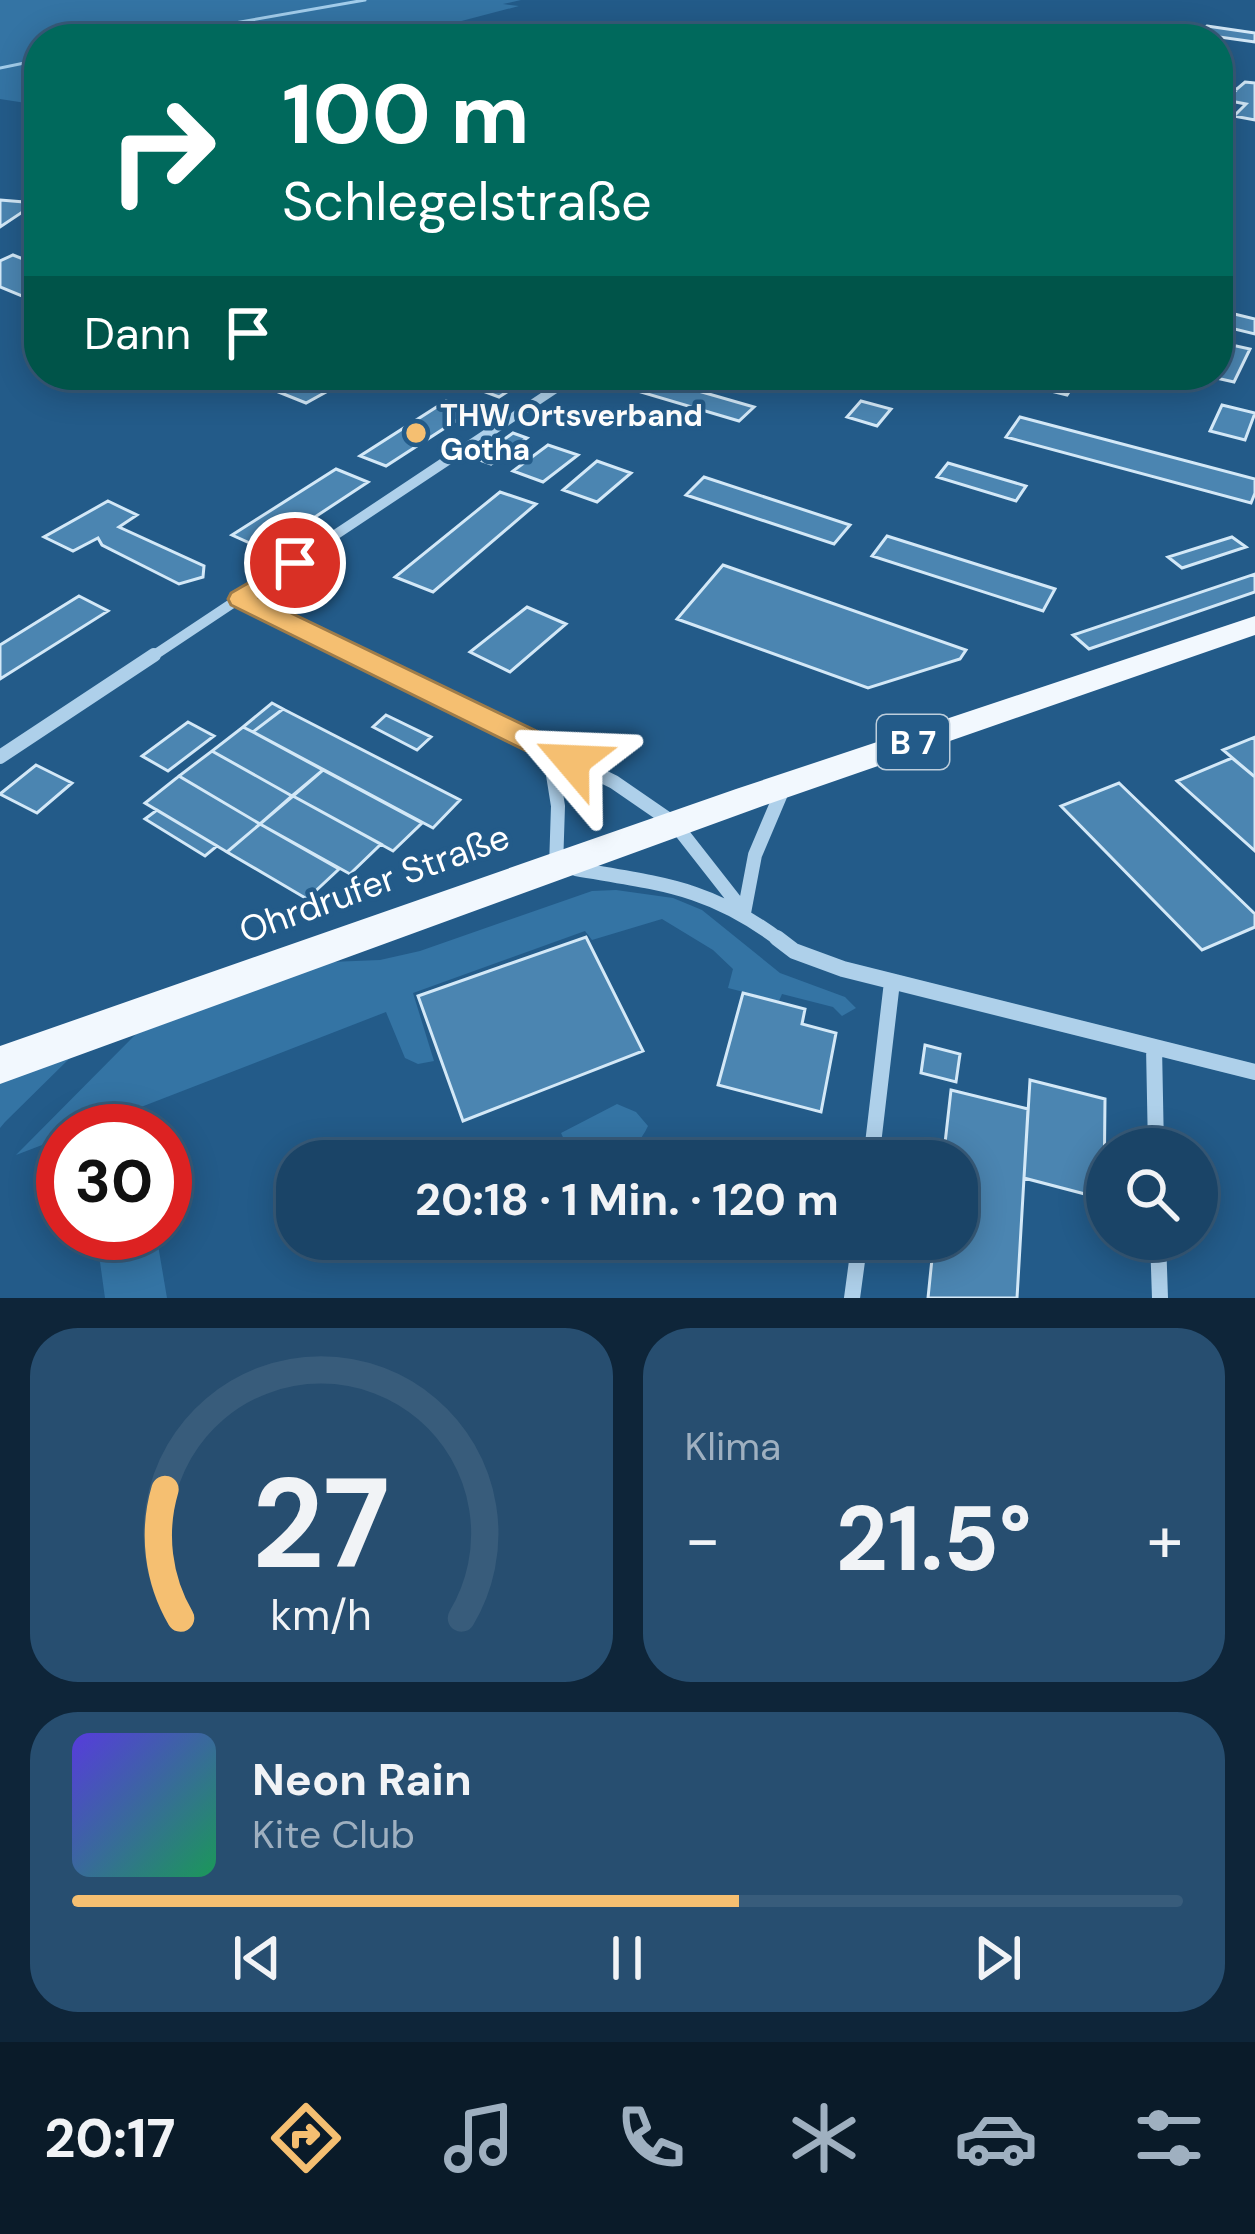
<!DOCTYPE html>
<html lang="de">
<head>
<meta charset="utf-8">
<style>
	:root { --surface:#1a4467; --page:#274e70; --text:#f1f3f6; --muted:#9fb0c0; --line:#385c7b; --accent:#f5bf71 }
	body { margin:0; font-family:"DM Sans",sans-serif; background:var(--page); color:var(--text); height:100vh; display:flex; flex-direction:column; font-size:45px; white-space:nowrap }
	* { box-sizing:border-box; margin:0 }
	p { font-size:39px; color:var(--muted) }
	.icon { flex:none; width:66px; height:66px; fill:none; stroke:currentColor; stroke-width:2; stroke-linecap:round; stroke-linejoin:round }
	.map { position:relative; height:1298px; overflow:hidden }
	.details { display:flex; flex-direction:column; gap:30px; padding:30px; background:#0e2539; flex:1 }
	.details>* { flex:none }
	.top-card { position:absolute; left:24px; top:24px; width:1209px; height:366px; border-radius:48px; box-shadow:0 6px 30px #0003,0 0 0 3px var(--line); background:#00695c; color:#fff; overflow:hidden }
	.buttons { position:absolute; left:1086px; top:1128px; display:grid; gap:24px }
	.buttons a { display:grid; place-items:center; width:132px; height:132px; border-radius:50%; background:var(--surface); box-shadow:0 6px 30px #0003,0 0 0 3px var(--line); font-size:60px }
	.speed { position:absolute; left:36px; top:1104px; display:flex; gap:24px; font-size:60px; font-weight:700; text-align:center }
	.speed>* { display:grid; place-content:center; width:156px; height:156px; border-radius:50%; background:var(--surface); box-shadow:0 6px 30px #0003,0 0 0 3px var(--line); line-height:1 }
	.speed .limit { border:18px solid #d22; background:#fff; color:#111 }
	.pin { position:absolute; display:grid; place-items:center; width:102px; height:102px; color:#fff; margin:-51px; border:6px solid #fff; border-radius:50%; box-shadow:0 3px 12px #0007 }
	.me { position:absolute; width:132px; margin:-66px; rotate:296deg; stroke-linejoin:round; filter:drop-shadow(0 0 9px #0008) }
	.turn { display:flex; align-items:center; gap:42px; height:252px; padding:0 60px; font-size:54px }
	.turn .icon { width:156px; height:156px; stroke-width:2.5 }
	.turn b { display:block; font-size:84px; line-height:102px }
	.then { display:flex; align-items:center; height:114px; padding:0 60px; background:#0003; gap:24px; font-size:45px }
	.big { font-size:90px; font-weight:700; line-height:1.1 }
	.details .card { flex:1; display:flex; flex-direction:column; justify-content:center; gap:18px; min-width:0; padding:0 42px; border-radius:48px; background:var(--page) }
	.details .dial { align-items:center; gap:0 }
	.dial svg { height:312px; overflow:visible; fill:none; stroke:var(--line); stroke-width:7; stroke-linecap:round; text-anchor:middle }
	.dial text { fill:var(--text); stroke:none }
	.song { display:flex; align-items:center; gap:36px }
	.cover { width:144px; height:144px; border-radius:18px; background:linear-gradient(135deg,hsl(250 70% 55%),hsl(150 70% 35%)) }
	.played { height:12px; border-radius:6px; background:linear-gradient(90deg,var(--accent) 60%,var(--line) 60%) }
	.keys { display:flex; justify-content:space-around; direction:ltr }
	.heat { display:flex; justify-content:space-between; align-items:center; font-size:66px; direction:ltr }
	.details .tiles { flex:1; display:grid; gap:30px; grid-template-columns:1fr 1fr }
	.card:last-child { grid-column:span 2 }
	.trip { position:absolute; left:276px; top:1140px; width:702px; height:120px; border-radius:48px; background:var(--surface); box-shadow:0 6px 30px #0003,0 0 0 3px var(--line); font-weight:700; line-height:120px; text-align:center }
	.dock { display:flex; height:192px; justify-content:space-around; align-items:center; background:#0a1b29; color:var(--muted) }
	.dock .icon { width:84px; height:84px }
	.dock .current { color:var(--accent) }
	.dock b { font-size:54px; color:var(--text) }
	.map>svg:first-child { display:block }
	.green { fill:#3474a4 }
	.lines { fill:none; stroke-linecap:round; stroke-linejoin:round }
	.stream { stroke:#a2cdeb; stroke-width:3 }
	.building { fill:#4b85b1; stroke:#d3e8f7; stroke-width:3 }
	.street-far3 { stroke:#aed0ea; stroke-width:9 }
	.street-far2 { stroke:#aed0ea; stroke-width:10 }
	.street-far1 { stroke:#aed0ea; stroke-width:14 }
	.street { stroke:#aed0ea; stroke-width:16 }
	.primary { fill:#f2f8fe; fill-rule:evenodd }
	.route { fill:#f5bf71; stroke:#9f7c49; stroke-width:3 }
	.poi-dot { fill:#f5bf71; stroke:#235b89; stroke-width:4.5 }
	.labels { text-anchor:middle; stroke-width:9; stroke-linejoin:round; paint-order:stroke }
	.far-poi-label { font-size:30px; font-weight:bold; fill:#fff; stroke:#235b89; text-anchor:start }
	.shield { fill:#235b89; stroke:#bdcedc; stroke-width:3 }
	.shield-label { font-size:33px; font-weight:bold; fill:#fff }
	.street-label { font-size:36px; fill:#fff; stroke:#235b89 }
</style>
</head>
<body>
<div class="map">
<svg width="1255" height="1298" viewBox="0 0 1255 1298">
	<rect width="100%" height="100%" fill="#235b89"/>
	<path class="green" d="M0 0H521L503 4 519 6 393 39H39V105L0 99Z
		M616 890 673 898 702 910 780 973 845 997 856 1008 842 1016 833 1007 782 994 779 1001 728 988 733 969 713 950 662 919 592 940 585 931 413 993 434 1061 418 1064 405 1058 386 1012 79 1131H63V1137L16 1155 136 1034 330 962 380 960 420 951 592 891Z
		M74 1054 5 1122 0 1128V1080Z
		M617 1104 636 1112 648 1126C630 1167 585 1161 546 1161L569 1150 561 1133Z
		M96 1233H156L167 1298H105Z"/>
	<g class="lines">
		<path class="stream" d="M143 39 365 0
			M0 68 39 60"/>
	</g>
	<path class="building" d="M1207 26 1255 33V42L1198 34Z
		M1245 82 1255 83V120L1234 116 1246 104 1225 100 1234 92 1226 91 1229 88 1237 89Z
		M0 200 36 203 0 227Z
		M13 255 39 265V303L0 287V261Z
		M1222 311 1255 319V334L1218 325Z
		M1218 342 1250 349 1234 382 1203 375H1218Z
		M280 375H347L353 377 306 403 261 385Z
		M459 375H533L499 397 451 379Z
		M630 375H643L754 407 739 421 617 385Z
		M1025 375H1080L1067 395 1019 383Z
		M446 401 471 411 386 466 360 456Z
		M861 401 891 409 877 426 847 417Z
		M1222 405 1255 413 1245 440 1210 431Z
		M1020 417 1255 479V493L1251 503 1006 437Z
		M513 433 527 438 491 464 477 459Z
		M548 445 578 455 543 482 513 471Z
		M597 461 631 473 597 502 563 490Z
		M948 463 1026 486 1016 501 937 477Z
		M336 469 368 482 265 550 232 535Z
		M704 477 850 525 834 544 686 495Z
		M500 492 536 504 433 592 395 577Z
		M108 501 137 515 119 527 204 566 203 577 179 584 102 545 98 538 73 551 44 537Z
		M887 536 1055 589 1043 611 872 556Z
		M1232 537 1246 547 1182 568 1168 557Z
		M723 565 966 650 960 659 868 688 677 619Z
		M1255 574V592L1089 649 1073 635Z
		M79 596 108 611 0 679V645Z
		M527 607 566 624 510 672 470 652Z
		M272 703 283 709 253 732 243 727Z
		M283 709 460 800 433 828 253 732Z
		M386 715 431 737 417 750 373 727Z
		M188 722 214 736 168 771 142 756Z
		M243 727 253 732 323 770 292 796 212 751Z
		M1255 737V777L1223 750Z
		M212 751 292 796 260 824 179 776Z
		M1232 758 1255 777V851L1177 781Z
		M36 765 72 783 37 813 0 794Z
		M323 770 422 823 393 851 293 796Z
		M179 776 260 824 227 852 145 803Z
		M1119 783 1255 914V927L1202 950 1061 806Z
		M293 796 381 844 350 874 260 824Z
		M157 810 217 846 205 856 145 819Z
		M260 824 339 869 307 899 227 852Z
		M586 937 643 1051 463 1121 418 996Z
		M743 993 805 1009 802 1024 836 1033 821 1112 718 1085Z
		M925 1045 960 1054 956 1082 921 1073Z
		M1030 1080 1105 1099 1104 1199 1024 1178Z
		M951 1090 1028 1109 1017 1298H928L934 1239H957V1161H943Z"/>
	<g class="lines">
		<path class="street-far3" d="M489 433 576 375"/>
		<path class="street-far2" d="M241 599 360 658
			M150 658 493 430"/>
		<path class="street-far1" d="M354 655 614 782 675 824 740 907
			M549 750 558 806 556 867
			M0 757 154 655
			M576 869C662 884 710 887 781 941
			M744 913 755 855 783 789"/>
		<path class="street" d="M777 938 794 951 843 969 1255 1072
			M1154 1047 1156 1149
			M871 1161 892 982
			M1158 1239 1160 1298
			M852 1298 860 1239"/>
		<path class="primary" d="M1255 616V635L760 807 0 1084V1046L736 789Z"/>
	</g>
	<path class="route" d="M295 556 307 563 303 569 260 598 582 753 587 761 582 768H561L231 605 228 599 231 593Z"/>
	<circle class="poi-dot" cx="416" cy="433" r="12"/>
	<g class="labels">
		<g class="far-poi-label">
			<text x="440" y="426">THW Ortsverband<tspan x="440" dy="34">Gotha</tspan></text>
		</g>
		<rect class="shield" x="877" y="715" width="72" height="54" rx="9"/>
		<g class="shield-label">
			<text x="913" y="754">B 7</text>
		</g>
		<g class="street-label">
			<text transform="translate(374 883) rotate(-20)" y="13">Ohrdrufer Straße</text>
		</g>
	</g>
</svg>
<div class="buttons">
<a><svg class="icon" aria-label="search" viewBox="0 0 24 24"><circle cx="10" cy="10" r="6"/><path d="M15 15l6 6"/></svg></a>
</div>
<div class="speed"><div class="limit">30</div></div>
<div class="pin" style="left:295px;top:563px;background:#d93025"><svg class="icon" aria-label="arrive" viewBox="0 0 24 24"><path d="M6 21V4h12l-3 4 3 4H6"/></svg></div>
<svg class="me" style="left:572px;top:761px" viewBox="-20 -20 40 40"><path d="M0-17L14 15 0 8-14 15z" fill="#f5bf71" stroke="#fff" stroke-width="4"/></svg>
<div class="trip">20:18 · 1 Min. · 120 m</div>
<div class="top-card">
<div class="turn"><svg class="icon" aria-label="right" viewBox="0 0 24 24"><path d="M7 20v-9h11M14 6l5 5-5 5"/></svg><div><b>100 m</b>Schlegelstraße</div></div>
<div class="then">Dann<svg class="icon" aria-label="arrive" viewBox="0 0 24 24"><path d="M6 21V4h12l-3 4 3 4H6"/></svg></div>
</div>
</div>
<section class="details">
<div class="tiles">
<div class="card dial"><svg viewBox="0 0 100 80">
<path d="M14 69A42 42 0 1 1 86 69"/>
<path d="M14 69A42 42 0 0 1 10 36" stroke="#f5bf71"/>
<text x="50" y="56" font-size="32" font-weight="700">27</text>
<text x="50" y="72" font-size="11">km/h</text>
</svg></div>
<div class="card"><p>Klima</p>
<div class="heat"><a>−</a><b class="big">21.5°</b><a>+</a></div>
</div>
<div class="card">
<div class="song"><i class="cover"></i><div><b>Neon Rain</b><p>Kite Club</p></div></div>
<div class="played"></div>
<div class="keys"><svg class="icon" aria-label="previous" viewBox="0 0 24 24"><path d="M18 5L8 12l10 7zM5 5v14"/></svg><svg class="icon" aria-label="pause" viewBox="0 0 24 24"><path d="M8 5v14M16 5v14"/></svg><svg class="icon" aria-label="next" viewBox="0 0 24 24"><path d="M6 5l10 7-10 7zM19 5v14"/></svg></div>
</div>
</div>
</section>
<nav class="dock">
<b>20:17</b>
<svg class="icon current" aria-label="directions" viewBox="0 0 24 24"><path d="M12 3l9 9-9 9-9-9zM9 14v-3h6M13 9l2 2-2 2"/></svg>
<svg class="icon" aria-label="music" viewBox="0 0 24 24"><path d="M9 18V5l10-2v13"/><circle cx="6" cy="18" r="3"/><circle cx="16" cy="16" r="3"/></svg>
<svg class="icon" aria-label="phone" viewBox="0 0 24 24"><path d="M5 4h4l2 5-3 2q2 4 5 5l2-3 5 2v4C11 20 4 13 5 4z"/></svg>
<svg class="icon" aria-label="climate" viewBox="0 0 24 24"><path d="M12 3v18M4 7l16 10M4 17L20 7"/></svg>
<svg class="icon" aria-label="car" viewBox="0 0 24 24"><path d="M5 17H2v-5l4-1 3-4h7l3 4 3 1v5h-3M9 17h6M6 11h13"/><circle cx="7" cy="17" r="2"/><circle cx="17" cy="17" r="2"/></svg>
<svg class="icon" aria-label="filters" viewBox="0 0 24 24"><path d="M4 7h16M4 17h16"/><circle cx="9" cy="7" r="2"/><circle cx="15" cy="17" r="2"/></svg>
</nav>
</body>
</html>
